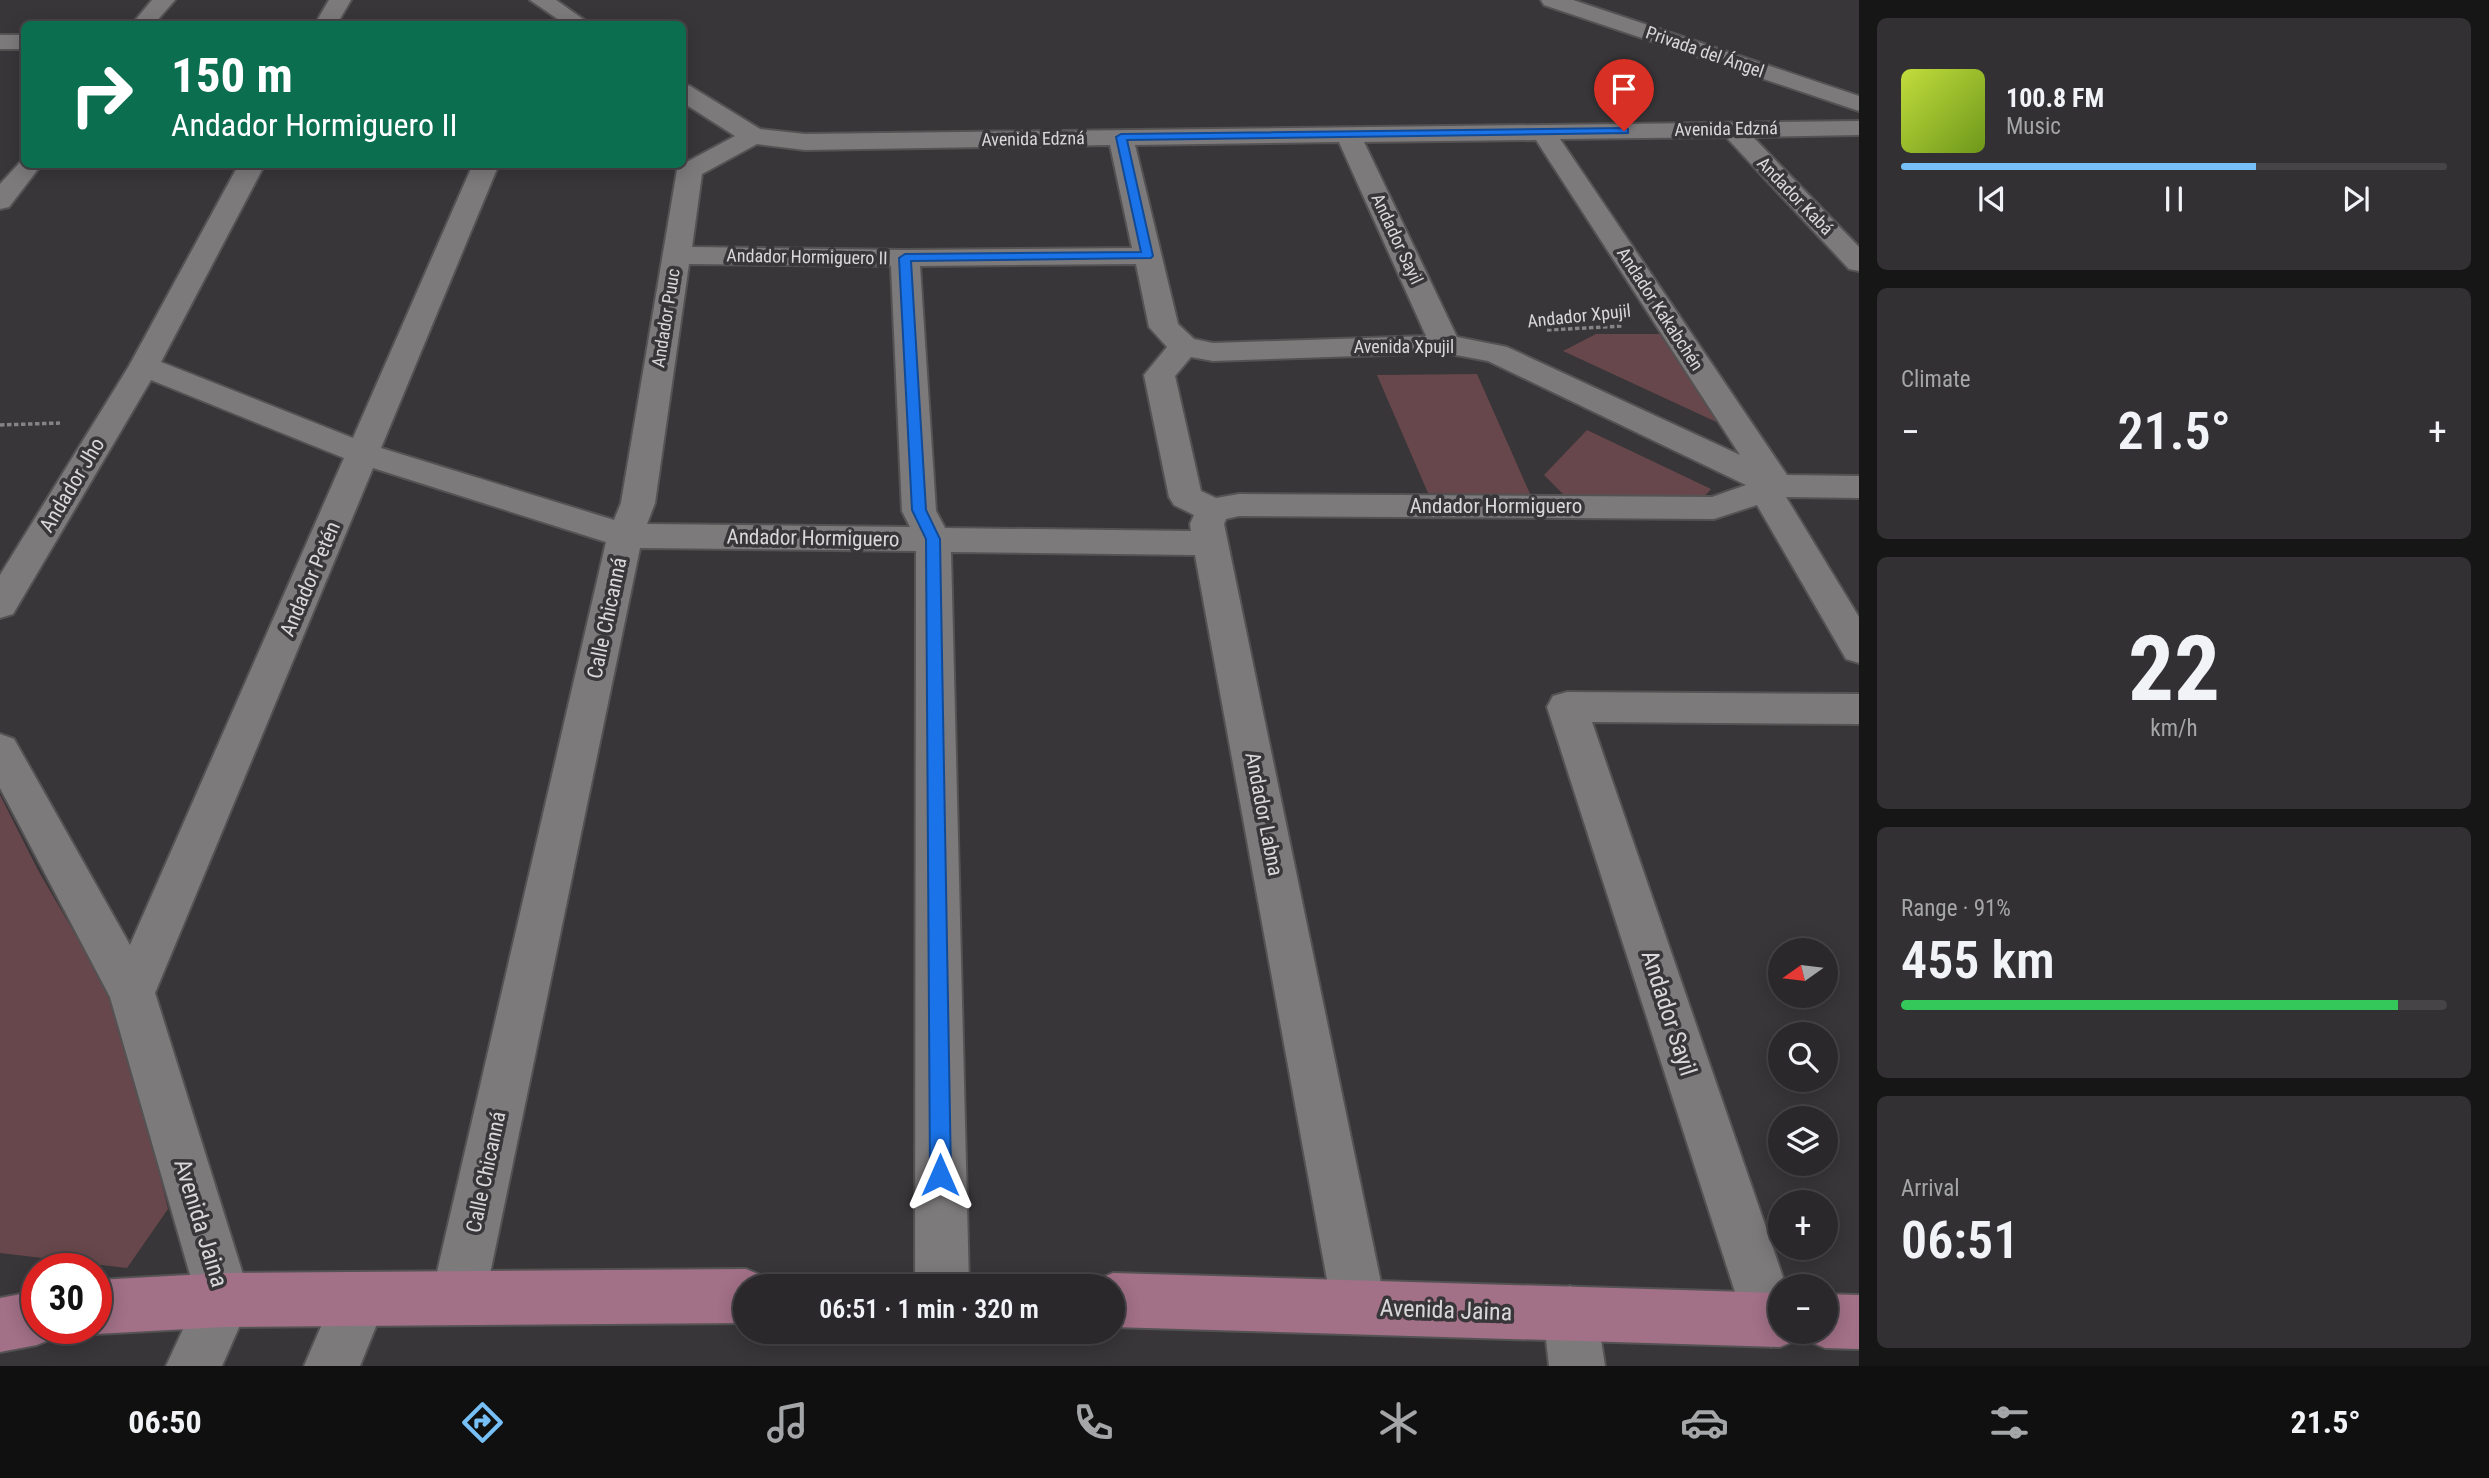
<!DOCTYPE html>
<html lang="en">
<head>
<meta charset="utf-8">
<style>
	:root { --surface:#2a282a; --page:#323032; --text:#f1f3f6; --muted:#a5a6a8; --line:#464447; --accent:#76c0f7 }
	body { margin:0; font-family:"Roboto Condensed",sans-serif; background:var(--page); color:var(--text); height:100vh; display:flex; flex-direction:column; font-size:26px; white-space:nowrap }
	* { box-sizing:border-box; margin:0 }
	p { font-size:23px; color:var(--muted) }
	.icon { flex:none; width:38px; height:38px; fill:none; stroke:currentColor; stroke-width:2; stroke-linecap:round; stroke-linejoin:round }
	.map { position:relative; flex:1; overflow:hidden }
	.sheet { display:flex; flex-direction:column; gap:18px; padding:18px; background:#171617; width:630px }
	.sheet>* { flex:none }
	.hud { position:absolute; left:21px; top:21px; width:665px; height:147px; border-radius:10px; box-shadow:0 4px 18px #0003,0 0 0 2px var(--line); background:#0b6e4f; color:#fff; overflow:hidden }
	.needle { width:46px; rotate:256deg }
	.buttons { position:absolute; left:1768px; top:938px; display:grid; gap:14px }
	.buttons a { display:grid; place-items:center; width:70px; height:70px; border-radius:50%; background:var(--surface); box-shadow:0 4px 18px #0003,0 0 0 2px var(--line); font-size:35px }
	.speed { position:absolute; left:21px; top:1253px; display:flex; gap:14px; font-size:35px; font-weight:700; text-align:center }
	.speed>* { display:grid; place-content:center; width:91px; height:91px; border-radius:50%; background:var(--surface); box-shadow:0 4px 18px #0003,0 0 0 2px var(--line); line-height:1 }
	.speed .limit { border:10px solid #d22; background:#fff; color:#111 }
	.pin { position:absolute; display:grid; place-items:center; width:60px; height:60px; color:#fff; margin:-72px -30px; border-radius:50% 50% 50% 0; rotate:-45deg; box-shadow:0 0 7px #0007 }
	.pin .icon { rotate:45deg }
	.me { position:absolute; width:77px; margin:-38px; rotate:0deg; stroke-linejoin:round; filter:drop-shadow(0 0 5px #0008) }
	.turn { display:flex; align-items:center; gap:24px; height:147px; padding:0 35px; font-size:32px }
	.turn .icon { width:91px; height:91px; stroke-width:2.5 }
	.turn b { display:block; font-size:49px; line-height:60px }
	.big { font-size:52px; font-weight:600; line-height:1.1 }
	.sheet .widget { flex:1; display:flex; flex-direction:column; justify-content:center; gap:10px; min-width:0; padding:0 24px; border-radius:10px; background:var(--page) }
	.sheet .dial { align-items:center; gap:0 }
	.dial b { font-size:91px; line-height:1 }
	.song { display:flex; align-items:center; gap:21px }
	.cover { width:84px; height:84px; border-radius:10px; background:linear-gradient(135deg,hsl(70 70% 55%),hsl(80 70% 35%)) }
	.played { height:7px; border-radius:4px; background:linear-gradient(90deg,var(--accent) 65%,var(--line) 65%) }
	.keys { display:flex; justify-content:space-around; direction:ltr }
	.heat { display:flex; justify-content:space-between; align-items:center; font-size:38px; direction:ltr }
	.charge { height:10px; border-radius:5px; background:linear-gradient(90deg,#34c759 91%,var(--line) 0) }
	.trip { position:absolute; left:733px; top:1274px; width:392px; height:70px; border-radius:35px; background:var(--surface); box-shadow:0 4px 18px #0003,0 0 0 2px var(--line); font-weight:600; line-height:70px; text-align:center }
	.dock { display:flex; height:112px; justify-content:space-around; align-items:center; background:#111011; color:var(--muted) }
	.dock .icon { width:49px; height:49px }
	.dock .selected { color:var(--accent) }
	.dock b { font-size:32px; color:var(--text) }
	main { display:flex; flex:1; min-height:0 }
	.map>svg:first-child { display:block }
	.green { fill:#67474b }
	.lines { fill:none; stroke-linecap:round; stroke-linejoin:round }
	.minor-casing { stroke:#545253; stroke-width:4 }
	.major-casing { stroke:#545253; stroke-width:4 }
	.path { stroke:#858385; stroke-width:3.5; stroke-dasharray:4.5 2.5; stroke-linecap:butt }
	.minor { fill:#7d7a7c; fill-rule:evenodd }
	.major { fill:#a27087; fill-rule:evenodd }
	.route { fill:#1a73e8; stroke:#114b97; stroke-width:2 }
	.labels { text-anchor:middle; stroke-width:7; stroke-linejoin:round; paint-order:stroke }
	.far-street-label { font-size:18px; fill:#d9d8d9; stroke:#383638 }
	.street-label { font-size:21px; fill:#d9d8d9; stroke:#383638 }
	.near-street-label { font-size:24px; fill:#d9d8d9; stroke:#383638 }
</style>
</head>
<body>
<main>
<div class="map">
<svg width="1859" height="1366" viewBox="0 0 1859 1366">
	<rect width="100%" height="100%" fill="#383638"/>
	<path class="green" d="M1596 334H1673L1751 438 1563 351Z
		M1477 374 1531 496 1428 493 1377 375Z
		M1587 430 1711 489 1697 505 1571 502 1544 475Z
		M0 795 38 870 121 1014 168 1209 127 1268 0 1253Z"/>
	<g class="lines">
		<defs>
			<path id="minor" d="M152 0H175L154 24H132Z
				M329 0H351L337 24H315Z
				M530 0H556L590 24H565Z
				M1541 0H1573L1859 96V111L1544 5Z
				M0 35H24V49H0Z
				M682 84 690 86 760 129 805 134 1859 121V135L1753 137 1859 247V271L1849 269 1726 137 1560 139 1787 475 1859 476V498L1786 497 1859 617V663L1846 659 1757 505 1714 519 1239 516 1226 519 1224 524 1386 1307 1378 1326 1359 1334 1340 1326 1332 1307 1195 555 951 552 969 1286H915L916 551 640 548 485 1298 477 1317 458 1325 439 1317 431 1298 606 542 373 468 155 993 251 1300 222 1366H166L197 1299 110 997 0 788V734L14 739 130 945 344 458 151 380 13 614 0 618V575L129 366 239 164H265L161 362 353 438 473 164H499L381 448 614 520 621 503 677 170 681 165 735 136 682 102ZM1536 140 1740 455 1507 347 1457 337 1364 142ZM1339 142 1426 336 1213 343 1194 339 1178 324 1135 145ZM757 144 805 150 1110 145 1132 248 905 250 692 247 702 174ZM689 264 891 266 902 511 910 527 647 524 655 503ZM1136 264 1149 327 1167 347 1144 375 1169 497 1174 505 1194 515 1190 524 1191 531 945 528 936 511 920 266ZM1445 353 1488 361 1746 485 1712 497 1239 494 1216 498 1201 491 1175 376 1191 357 1213 361Z
				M24 158V164H42L9 207 0 209V184Z
				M1567 692 1859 694V724L1592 722 1786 1286H1780V1332H1793L1790 1339 1771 1347 1752 1339 1744 1320 1547 707 1553 696Z
				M360 1272 379 1280 387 1299 360 1366H304L341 1280Z
				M1570 1286 1589 1294 1597 1313 1605 1366H1549L1543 1313 1551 1294Z"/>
			<path id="major" d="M746 1269 765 1277 769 1286H746V1323L224 1327 96 1334 82 1328H96V1280L224 1273Z
				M1113 1273 1780 1293V1332H1802L1799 1339 1780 1347 1113 1327V1286H1092L1094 1281Z
				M37 1291V1328H60L56 1337 37 1345 0 1352V1298Z
				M1825 1294 1859 1295V1349L1825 1348 1806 1340 1802 1332H1825Z"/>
		</defs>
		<use href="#minor" class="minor-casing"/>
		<use href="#major" class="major-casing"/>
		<path class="path" d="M1547 330 1622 326
			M0 425 60 423"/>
		<use href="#minor" class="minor"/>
		<use href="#major" class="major"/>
	</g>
	<path class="route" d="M1624 128 1628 129V133L1127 140 1153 256 1151 258 911 261 926 510 940 539 951 1175 948 1183 940 1186 933 1183 930 1175 926 539 912 510 899 258 905 254 1141 252 1116 137 1121 134Z"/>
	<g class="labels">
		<g class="far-street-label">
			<text transform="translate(1705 52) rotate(19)" y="6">Privada del Ángel</text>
			<text transform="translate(1726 129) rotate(-1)" y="6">Avenida Edzná</text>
			<text transform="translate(1033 139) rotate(-1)" y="6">Avenida Edzná</text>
			<text transform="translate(1795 196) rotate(46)" y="6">Andador Kabá</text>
			<text transform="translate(1397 239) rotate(65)" y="6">Andador Sayil</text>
			<text transform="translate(807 257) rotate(1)" y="6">Andador Hormiguero II</text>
			<text transform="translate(1660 309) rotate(57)" y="6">Andador Kakabchén</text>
			<text transform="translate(1579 316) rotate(-6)" y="6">Andador Xpujil</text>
			<text transform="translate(666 318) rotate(-81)" y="6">Andador Puuc</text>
			<text x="1404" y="353">Avenida Xpujil</text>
		</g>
		<g class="street-label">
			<text transform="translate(72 485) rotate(-59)" y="7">Andador Jho</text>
			<text x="1496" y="513">Andador Hormiguero</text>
			<text transform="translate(813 538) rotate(1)" y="7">Andador Hormiguero</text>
			<text transform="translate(310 579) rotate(-67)" y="7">Andador Petén</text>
			<text transform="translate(607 618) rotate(-78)" y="7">Calle Chicanná</text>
			<text transform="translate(1264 814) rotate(79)" y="7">Andador Labna</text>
			<text transform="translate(486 1172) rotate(-78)" y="7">Calle Chicanná</text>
		</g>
		<g class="near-street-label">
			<text transform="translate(1669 1013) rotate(72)" y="8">Andador Sayil</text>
			<text transform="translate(201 1223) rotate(73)" y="8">Avenida Jaina</text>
			<text transform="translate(1446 1310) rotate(2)" y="8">Avenida Jaina</text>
		</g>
	</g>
</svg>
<div class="buttons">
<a><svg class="needle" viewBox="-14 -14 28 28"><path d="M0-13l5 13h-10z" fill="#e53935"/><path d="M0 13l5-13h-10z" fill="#a5a6a8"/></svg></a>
<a><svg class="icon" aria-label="search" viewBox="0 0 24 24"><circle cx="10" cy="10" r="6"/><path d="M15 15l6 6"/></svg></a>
<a><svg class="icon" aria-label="layers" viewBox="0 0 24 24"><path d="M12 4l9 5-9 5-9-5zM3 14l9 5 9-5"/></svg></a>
<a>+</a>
<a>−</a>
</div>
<div class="speed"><div class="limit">30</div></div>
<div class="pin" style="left:1624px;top:131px;background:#d93025"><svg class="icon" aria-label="arrive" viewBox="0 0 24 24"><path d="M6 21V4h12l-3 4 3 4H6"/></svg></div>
<svg class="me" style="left:940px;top:1175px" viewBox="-20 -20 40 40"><path d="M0-17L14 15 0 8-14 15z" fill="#1a73e8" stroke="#fff" stroke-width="4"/></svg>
<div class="trip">06:51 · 1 min · 320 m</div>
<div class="hud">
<div class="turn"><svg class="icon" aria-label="right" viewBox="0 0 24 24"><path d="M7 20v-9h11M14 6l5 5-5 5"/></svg><div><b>150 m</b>Andador Hormiguero II</div></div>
</div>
</div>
<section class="sheet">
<div class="widget">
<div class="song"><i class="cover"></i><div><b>100.8 FM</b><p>Music</p></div></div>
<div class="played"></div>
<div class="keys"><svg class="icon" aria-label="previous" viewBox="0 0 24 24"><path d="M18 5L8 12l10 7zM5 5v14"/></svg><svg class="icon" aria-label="pause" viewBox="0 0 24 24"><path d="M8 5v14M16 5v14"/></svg><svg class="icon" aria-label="next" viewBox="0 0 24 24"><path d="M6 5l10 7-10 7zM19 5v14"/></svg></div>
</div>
<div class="widget"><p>Climate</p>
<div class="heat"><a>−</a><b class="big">21.5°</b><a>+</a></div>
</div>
<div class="widget dial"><b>22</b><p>km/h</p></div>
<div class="widget"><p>Range · 91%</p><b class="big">455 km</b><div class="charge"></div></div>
<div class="widget"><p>Arrival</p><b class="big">06:51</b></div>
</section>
</main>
<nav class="dock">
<b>06:50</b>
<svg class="icon selected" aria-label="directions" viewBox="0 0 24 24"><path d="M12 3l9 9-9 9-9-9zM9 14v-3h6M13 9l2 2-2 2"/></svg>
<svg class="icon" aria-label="music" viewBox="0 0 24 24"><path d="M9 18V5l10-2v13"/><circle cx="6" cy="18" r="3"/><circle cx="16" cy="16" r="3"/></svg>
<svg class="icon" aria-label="phone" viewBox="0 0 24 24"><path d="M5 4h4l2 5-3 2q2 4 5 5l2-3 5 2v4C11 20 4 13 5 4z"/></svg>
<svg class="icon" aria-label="climate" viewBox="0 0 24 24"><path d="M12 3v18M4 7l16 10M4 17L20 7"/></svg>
<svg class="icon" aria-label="car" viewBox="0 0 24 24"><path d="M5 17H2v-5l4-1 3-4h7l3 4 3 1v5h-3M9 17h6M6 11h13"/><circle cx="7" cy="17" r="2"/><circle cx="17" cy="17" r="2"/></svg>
<svg class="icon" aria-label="filters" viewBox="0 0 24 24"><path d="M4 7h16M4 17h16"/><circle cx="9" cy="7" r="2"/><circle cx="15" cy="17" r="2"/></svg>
<b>21.5°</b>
</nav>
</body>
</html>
